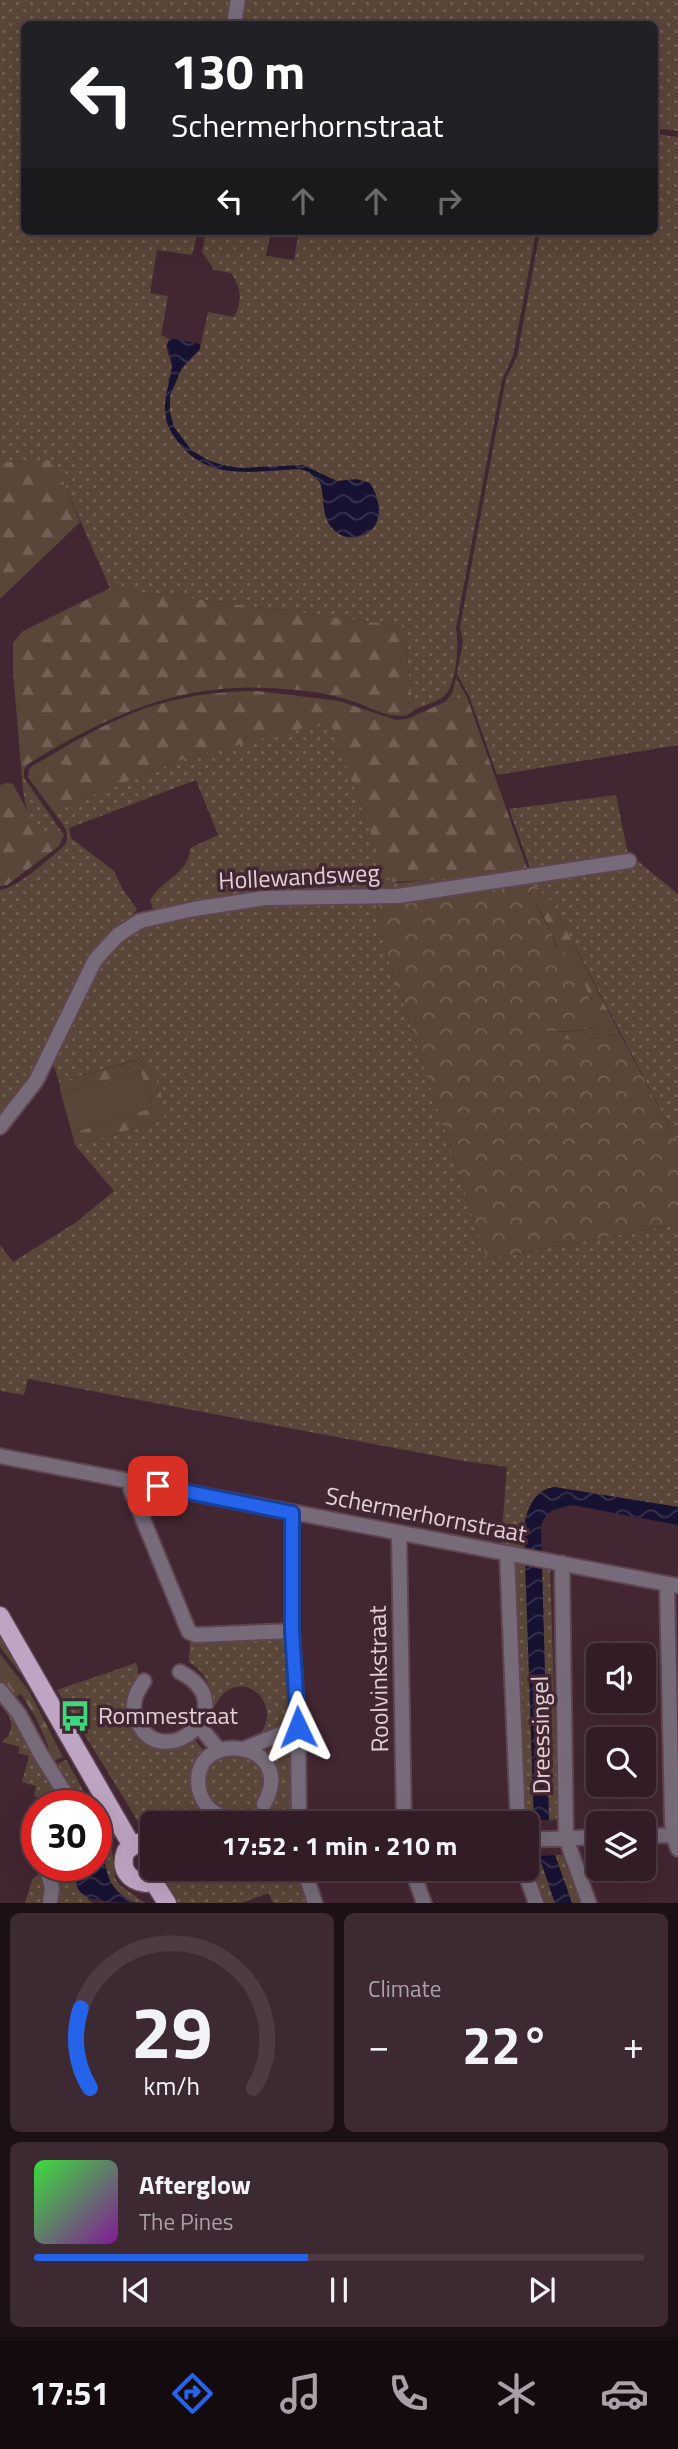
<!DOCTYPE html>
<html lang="en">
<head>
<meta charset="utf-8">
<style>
	:root { --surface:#321c26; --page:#3d2932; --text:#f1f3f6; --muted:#a8a1a7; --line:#4d3a43; --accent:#2563eb }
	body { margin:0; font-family:"Titillium Web",sans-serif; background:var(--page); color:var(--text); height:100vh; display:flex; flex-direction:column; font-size:26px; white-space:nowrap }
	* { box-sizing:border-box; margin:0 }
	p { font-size:23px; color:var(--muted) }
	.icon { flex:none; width:38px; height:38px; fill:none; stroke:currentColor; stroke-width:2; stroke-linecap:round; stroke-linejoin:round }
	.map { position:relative; height:1903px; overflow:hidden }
	.drawer { display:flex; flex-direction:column; gap:10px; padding:10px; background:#1c0f15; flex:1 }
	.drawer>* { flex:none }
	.hud { position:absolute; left:21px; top:21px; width:637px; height:214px; border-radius:10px; box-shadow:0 7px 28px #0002,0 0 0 2px var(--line); background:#202124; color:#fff; overflow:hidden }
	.controls { position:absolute; left:586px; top:1643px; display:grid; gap:14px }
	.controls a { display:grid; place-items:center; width:70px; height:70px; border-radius:10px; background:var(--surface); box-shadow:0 7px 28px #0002,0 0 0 2px var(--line); font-size:35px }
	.speed { position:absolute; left:21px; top:1790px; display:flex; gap:14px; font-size:35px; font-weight:700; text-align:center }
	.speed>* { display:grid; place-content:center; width:91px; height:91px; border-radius:50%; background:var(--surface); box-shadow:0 7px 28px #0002,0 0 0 2px var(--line); line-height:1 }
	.speed .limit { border:10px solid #d22; background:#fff; color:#111 }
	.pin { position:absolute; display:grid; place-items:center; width:60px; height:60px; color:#fff; margin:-30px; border-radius:14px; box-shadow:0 4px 10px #0006 }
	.me { position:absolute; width:77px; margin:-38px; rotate:358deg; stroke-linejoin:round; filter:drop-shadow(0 0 5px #0008) }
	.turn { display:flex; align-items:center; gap:24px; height:147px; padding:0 35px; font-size:32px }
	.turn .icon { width:91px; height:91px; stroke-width:2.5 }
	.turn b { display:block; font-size:49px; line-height:60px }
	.lanes { display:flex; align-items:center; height:66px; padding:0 35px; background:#0003; justify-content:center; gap:35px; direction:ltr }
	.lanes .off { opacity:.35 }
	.big { font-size:52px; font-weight:700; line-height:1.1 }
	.drawer .tile { flex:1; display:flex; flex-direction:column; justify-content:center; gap:10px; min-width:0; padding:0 24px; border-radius:10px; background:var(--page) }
	.drawer .dial { align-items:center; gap:0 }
	.dial svg { height:182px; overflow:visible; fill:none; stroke:var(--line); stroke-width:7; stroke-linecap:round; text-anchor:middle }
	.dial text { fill:var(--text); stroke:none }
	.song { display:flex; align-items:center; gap:21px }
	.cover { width:84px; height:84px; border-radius:10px; background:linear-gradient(135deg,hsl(120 70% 55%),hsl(290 70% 35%)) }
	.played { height:7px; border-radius:4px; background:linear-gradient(90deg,var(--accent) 45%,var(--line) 45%) }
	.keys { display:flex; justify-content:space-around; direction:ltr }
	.heat { display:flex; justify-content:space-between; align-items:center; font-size:38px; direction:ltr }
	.drawer .tiles { flex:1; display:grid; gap:10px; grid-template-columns:1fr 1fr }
	.tile:last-child { grid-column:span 2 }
	.trip { position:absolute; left:140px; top:1811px; width:399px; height:70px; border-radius:10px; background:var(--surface); box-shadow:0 7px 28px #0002,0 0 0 2px var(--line); font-weight:700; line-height:70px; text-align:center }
	.tabs { display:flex; height:112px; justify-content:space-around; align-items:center; background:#140b0f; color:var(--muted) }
	.tabs .icon { width:49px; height:49px }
	.tabs .active { color:var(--accent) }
	.tabs b { font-size:32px; color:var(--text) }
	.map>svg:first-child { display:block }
	.grass { fill:url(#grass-dots) }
	.forest { fill:url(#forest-firs) }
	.park { fill:url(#park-crowns) }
	.pitch { fill:#5a4638 }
	.water { fill:url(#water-waves) }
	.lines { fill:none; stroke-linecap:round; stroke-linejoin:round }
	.minor-casing { stroke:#5f4550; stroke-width:18 }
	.major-casing { stroke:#5f4550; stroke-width:21 }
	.minor { stroke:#776b7a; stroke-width:14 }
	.major { stroke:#bea5c3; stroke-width:18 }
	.route-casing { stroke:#184099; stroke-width:18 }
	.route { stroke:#2563eb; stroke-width:12 }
	.labels { text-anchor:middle; stroke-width:7; stroke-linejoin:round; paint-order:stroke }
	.street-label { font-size:24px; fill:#e3d0d7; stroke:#422632 }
	.poi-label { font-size:24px; fill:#e3d0d7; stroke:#422632; text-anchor:start }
</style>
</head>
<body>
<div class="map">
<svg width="678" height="1903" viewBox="0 0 678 1903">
	<defs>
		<pattern id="grass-dots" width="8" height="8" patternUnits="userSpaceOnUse" patternTransform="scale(1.75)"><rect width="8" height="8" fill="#5a4638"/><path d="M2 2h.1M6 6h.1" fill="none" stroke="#726054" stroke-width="1.8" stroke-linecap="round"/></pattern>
		<pattern id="forest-firs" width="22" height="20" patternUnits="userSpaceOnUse" patternTransform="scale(1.75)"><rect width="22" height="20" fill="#5a4638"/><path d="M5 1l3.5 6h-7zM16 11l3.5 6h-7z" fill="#726054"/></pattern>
		<pattern id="park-crowns" width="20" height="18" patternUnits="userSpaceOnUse" patternTransform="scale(1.75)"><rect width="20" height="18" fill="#5a4638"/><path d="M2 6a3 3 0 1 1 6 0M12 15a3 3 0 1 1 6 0" fill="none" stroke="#726054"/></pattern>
		<pattern id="water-waves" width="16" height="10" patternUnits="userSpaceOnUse" patternTransform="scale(1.75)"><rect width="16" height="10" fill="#171231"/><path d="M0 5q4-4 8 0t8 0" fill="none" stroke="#39334e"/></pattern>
	</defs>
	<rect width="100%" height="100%" fill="#422632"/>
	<path class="grass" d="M0 0H230L227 24H24V231L70 234 81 231H198L192 255 157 250 150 293 168 296 161 335 169 339 166 347 172 367 168 381 174 382 182 368 200 349 208 312 234 317C243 300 241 288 231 273L214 270 202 252 206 231H271L266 256 294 260 299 231H536L513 356 502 380 456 628C459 643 457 684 445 695 438 702 424 705 414 710L402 626 110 588 54 461 0 462Z
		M240 0H678V131L655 128 654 24H237Z
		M655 134 678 137V745L497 775 469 696 457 674 463 642 460 627 502 400 506 378 517 357 540 231H654Z
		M456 678 467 697 445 702 452 694Z
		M330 720 386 875 392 882 400 883 527 868 529 874 402 893 154 911 150 901C160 880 190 874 190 848L218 835 196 780 69 828 71 838 114 871 123 890 137 909 129 921 115 933 40 1064 0 1120V890C18 888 51 857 65 845 72 832 61 822 53 811L181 760Z
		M22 778H24L64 835C59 835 51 836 47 834 25 826 24 796 22 778Z
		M616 795 629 859 532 873 509 809Z
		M639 862 678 894V1143L552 902 527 880Z
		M376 901 384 945 487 1259 678 1224V1507L554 1487C523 1500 524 1518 525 1549L501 1544 507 1467 464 1461 28 1379 24 1395 0 1391V1245L13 1262 75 1223 114 1191 75 1145 164 1120 139 1059 59 1082 52 1060 95 968 122 939 150 923 252 903Z
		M514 1560 525 1562 534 1820H523Z
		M540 1565 550 1566 558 1819 549 1820Z
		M0 1631 118 1830 113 1833 33 1689 0 1647Z
		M287 1635 291 1717 285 1724 260 1736C263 1730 267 1722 267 1715 267 1695 247 1679 228 1690 219 1696 214 1708 208 1717 217 1695 209 1675 189 1662L190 1640Z
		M136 1663C145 1688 126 1697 128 1717 132 1749 173 1755 195 1740L205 1752 193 1775V1789L225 1823 152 1824V1840L149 1839 57 1690Z
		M3 1703 7 1704 70 1806H42L44 1799 34 1796 36 1786 22 1782 29 1756 18 1753 20 1747 2 1742C17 1730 12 1716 0 1705Z
		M285 1740 290 1744V1823L234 1824V1813C212 1809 194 1784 210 1764 214 1759 223 1755 229 1752L258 1762C265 1777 267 1791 256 1805L263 1813C280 1796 280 1771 265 1753L272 1745Z
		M65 1760 67 1761 92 1806H76L55 1766Z
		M96 1813 111 1840 115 1878 121 1886 145 1903C121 1903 109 1886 105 1864L96 1863Z
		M555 1855H565L582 1903H572Z
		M528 1856H539L555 1903H544Z
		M49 1866H91L79 1871 88 1900 93 1903H53Z
		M168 1869H299L310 1903H273L269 1893 241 1903H175L166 1882Z
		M39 1873 45 1878 47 1903H25L32 1880Z"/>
	<path class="forest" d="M54 460 80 522 0 599V462Z
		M110 588 402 626 414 710C410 714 406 716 400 716 383 716 365 705 349 700 323 692 296 689 269 688 177 683 105 717 28 764L24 770V778H22L13 671V643L23 631Z
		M258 691 339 701 396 720 407 719 445 702 467 697 527 868 446 879 392 882 386 875 330 721 181 760 53 811 28 777 29 769 32 766C60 750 89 732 119 719 162 699 210 691 258 691Z
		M7 783 13 784 36 827 47 834 64 835 59 846 7 885 0 886V785Z
		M534 889H539L552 902 620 1034 587 1039H533L537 1031C558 1032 579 1033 599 1026L592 1011 591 998 558 963C560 945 548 924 539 910 535 902 529 900 530 890Z
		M145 1058C156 1068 166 1106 164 1120L75 1145 72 1133 152 1108 140 1070 61 1094 59 1082Z
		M0 1654 29 1691 63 1757 51 1762 42 1752 49 1748 36 1718 21 1694 13 1698 0 1685Z"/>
	<path class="park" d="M527 880 539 889 530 890 529 894 552 933 556 947 565 949 564 958H559L558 962C589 968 588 1002 599 1026 578 1032 559 1032 537 1031L538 1039H587L620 1034 678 1143V1224L487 1259 384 945 376 901Z"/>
	<path class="pitch" d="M140 1070 152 1108 72 1133 61 1094Z"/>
	<path class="water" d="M171 338 200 344V349L182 368 170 396V412L174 427 192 451 210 461 223 465 239 468 303 465 337 481 356 479 370 483C401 535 342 555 327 520 322 508 324 494 320 482L309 472 299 469C255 471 208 482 178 442 173 435 167 427 166 418 162 397 171 383 172 365 172 358 168 351 167 344Z
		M554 1487 678 1507V1525L571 1505 553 1510 547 1514 541 1525 549 1820H534L524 1526C528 1508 534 1490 554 1487Z
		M555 1855 572 1903H555L539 1856Z
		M96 1863 105 1864C109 1885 116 1892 134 1903 113 1903 64 1903 79 1871L96 1866Z"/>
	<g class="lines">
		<defs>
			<path id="minor" d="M234 24 238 0
				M0 1127 36 1081 95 960 118 935 140 921 194 909 265 898 398 896 629 861
				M0 1456 678 1586
				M131 1480V1490L189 1632 196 1635 292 1631
				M292 1513V1631L298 1727 299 1824
				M399 1534 404 1824
				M507 1553 518 1824
				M562 1563 566 1838 589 1903
				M667 1584 672 1820 673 1835 678 1849
				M144 1681C135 1693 130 1706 137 1721 163 1777 247 1706 180 1672
				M0 1690 19 1714 40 1753 73 1806
				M199 1726 219 1750
				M246 1748 298 1727
				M227 1818C213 1814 202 1804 199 1789 188 1726 300 1740 264 1804
				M644 1836 678 1835
				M527 1840 598 1837
				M46 1866 52 1888 50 1903
				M304 1869 315 1903
				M412 1869 424 1903
				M524 1869 536 1903"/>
			<path id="major" d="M0 1616 132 1846
				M152 1844 137 1843 126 1851C119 1868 128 1881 146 1883L159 1876 163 1869
				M153 1881 167 1903"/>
		</defs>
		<use href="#minor" class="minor-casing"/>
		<use href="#major" class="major-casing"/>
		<use href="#minor" class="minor"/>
		<use href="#major" class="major"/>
	</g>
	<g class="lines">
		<defs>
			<path id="route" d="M158 1486 292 1513V1631L298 1727"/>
		</defs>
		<use href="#route" class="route-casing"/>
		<use href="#route" class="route"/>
	</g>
	<defs>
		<symbol id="bus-bare" viewBox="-9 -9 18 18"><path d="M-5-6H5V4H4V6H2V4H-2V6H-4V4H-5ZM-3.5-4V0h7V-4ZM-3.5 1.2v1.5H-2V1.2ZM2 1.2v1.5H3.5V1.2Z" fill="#3dd77e" stroke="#422632" stroke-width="2.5" paint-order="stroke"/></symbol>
	</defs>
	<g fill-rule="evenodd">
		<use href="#bus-bare" x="53" y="1694" width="44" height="44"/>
	</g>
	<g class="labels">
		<g class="street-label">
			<text transform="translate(299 877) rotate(-3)" y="8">Hollewandsweg</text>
			<text transform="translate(426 1515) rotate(11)" y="8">Schermerhornstraat</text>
			<text transform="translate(379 1679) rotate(-91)" y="8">Roolvinkstraat</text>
			<text transform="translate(541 1735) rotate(-91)" y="8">Dreessingel</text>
		</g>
		<g class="poi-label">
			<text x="98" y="1724">Rommestraat</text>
		</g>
	</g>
</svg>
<div class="controls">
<a><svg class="icon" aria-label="sound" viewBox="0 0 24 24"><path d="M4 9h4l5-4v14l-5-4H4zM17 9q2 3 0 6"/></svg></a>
<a><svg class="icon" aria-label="search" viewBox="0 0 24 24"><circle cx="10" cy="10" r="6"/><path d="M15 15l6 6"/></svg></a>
<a><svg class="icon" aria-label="layers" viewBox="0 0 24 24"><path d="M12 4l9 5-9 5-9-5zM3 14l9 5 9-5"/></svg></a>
</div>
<div class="speed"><div class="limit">30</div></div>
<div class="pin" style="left:158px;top:1486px;background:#d93025"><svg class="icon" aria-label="arrive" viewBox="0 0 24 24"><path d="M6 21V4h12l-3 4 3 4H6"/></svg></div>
<svg class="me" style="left:298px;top:1727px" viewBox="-20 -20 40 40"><path d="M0-17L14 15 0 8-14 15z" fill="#2563eb" stroke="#fff" stroke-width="4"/></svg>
<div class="trip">17:52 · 1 min · 210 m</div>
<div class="hud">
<div class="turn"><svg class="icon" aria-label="left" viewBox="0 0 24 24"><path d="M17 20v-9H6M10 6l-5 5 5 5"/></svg><div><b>130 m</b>Schermerhornstraat</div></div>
<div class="lanes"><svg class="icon" aria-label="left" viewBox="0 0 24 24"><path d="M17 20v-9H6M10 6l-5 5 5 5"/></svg><svg class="icon off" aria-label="ahead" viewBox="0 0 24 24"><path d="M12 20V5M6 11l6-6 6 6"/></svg><svg class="icon off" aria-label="ahead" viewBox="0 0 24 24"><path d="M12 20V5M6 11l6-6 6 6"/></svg><svg class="icon off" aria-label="right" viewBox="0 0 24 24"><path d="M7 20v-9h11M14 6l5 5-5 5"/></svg></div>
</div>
</div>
<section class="drawer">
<div class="tiles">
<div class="tile dial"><svg viewBox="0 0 100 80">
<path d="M14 69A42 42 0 1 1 86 69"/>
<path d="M14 69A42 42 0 0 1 10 34" stroke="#2563eb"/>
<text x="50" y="56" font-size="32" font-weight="700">29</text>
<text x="50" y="72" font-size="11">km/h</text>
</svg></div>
<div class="tile"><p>Climate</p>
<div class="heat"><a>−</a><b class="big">22°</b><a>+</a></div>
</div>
<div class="tile">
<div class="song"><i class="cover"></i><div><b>Afterglow</b><p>The Pines</p></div></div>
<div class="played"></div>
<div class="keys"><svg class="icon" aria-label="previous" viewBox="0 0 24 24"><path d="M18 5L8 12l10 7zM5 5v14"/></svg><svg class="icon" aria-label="pause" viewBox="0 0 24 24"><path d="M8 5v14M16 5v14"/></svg><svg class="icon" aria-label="next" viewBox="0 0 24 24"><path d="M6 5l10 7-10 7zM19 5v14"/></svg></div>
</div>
</div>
</section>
<nav class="tabs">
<b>17:51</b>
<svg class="icon active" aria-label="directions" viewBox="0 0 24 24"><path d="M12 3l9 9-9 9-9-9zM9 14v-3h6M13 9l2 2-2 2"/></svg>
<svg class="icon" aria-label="music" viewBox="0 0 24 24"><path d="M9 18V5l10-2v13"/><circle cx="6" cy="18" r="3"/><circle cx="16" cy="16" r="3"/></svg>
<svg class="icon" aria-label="phone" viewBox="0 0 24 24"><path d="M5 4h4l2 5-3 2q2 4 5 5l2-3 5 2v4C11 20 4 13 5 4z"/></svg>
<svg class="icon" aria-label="climate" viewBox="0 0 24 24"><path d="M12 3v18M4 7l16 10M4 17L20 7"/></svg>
<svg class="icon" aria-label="car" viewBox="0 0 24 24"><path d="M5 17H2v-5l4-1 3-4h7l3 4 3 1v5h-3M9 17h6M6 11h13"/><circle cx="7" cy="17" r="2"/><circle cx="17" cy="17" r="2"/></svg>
</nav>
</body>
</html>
